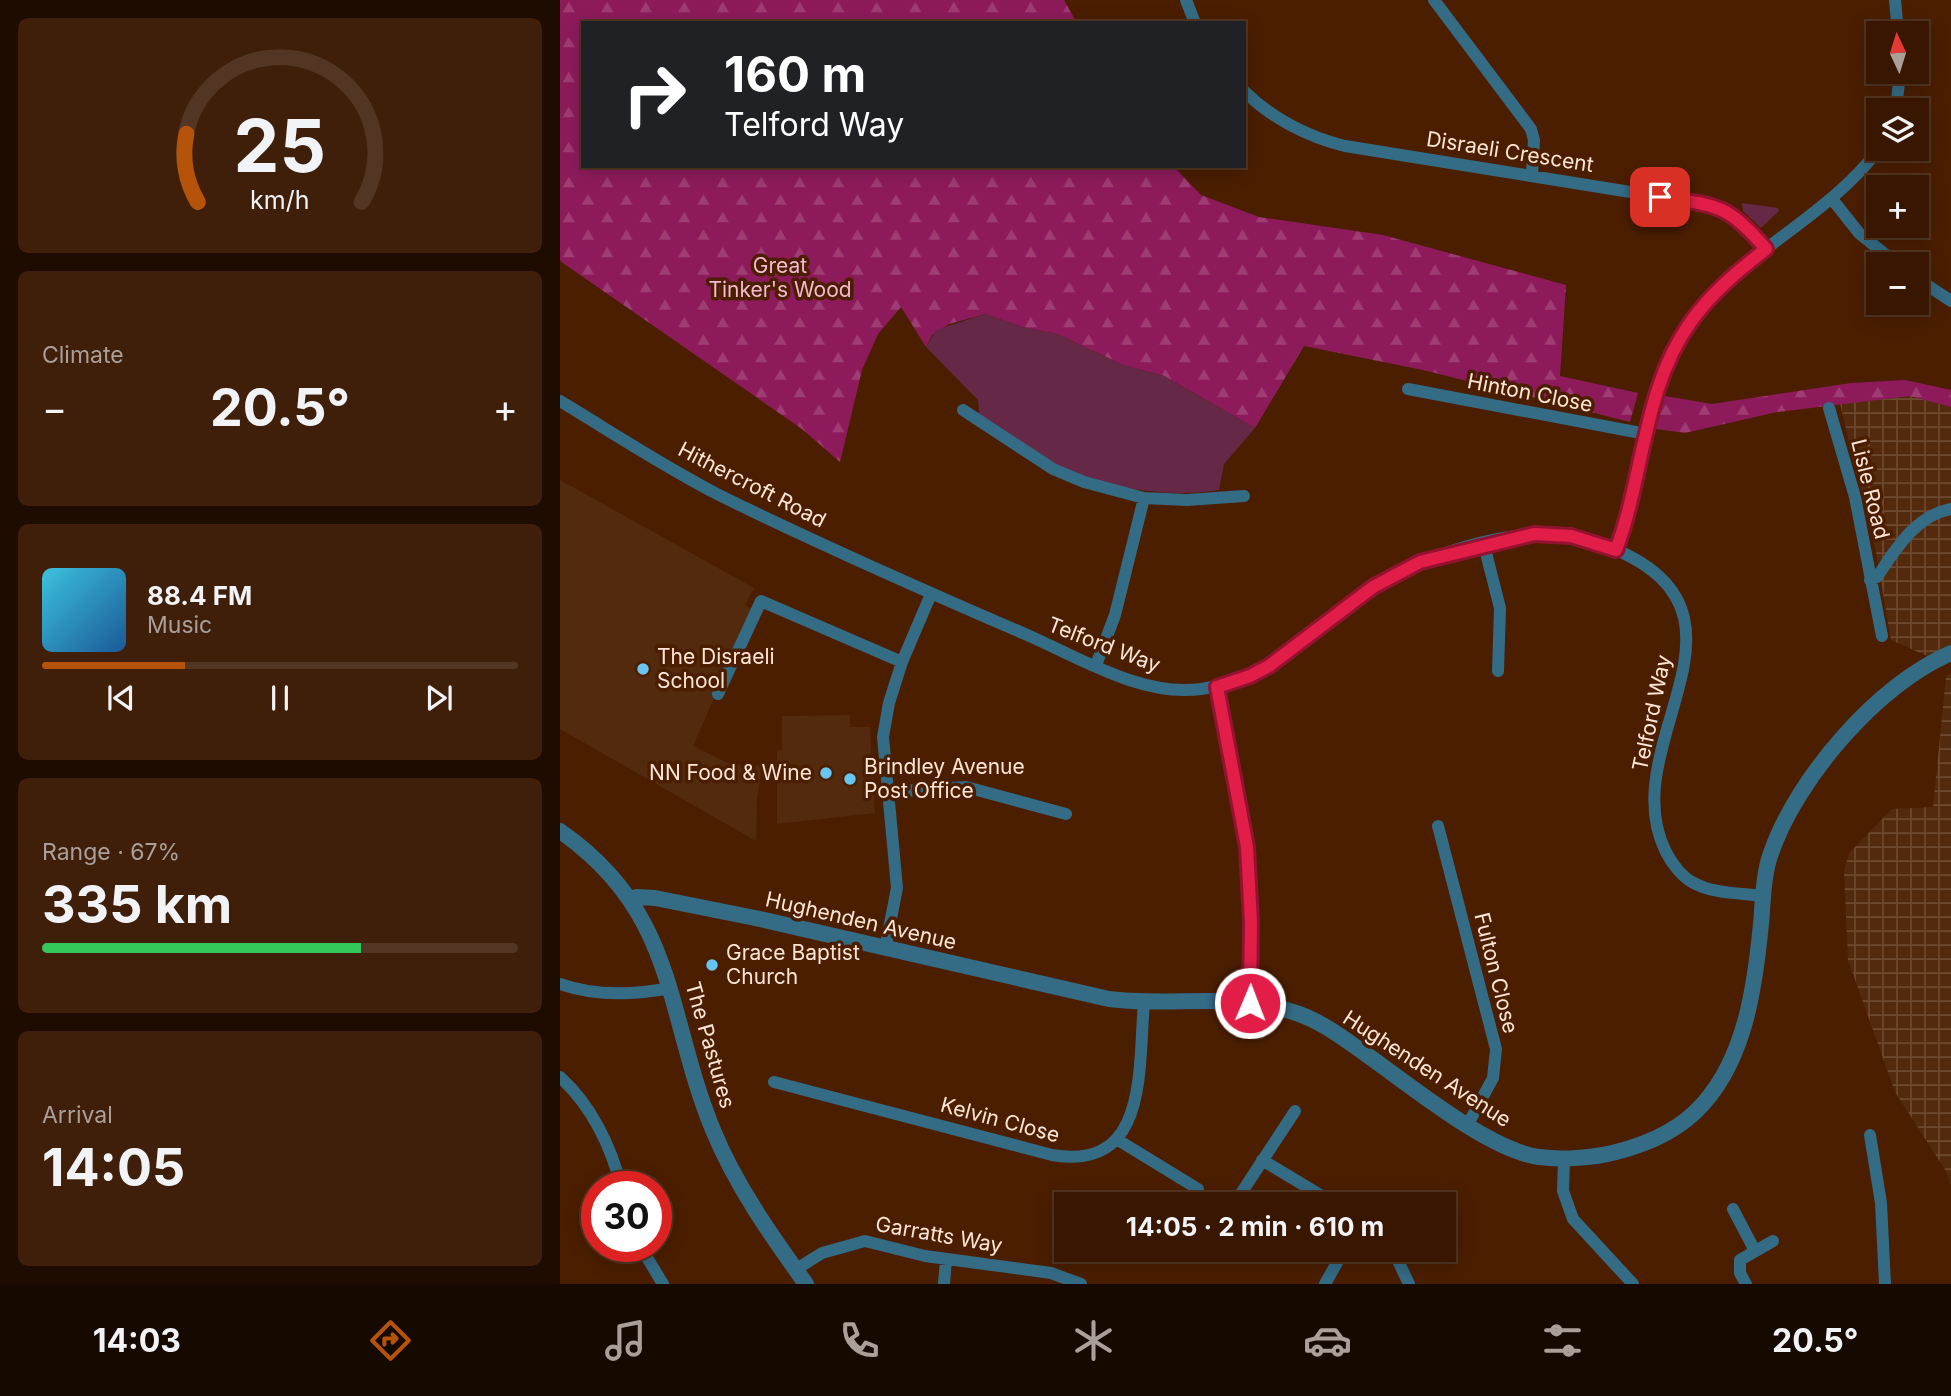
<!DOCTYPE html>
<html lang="en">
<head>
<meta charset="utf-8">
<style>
	:root { --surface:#381600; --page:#3f1f0a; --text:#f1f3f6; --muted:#ab9f99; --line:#523522; --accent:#b45309 }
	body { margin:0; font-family:Inter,sans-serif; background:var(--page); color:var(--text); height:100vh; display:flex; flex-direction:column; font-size:26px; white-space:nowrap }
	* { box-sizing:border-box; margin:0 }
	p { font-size:23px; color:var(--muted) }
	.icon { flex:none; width:38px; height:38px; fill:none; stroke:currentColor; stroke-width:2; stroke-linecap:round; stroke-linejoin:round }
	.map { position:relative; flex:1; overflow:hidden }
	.side { display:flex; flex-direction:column; gap:18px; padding:18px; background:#1f0c00; width:560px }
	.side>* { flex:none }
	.banner { position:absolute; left:21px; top:21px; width:665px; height:147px; border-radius:0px; box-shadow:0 4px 18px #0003,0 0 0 2px var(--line); background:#202124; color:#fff; overflow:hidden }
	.needle { width:46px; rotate:356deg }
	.buttons { position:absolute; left:1306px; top:21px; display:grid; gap:14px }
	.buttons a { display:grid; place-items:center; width:63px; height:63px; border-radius:0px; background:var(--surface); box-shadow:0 4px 18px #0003,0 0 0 2px var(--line); font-size:35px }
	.speed { position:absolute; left:21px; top:1171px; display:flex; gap:14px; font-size:35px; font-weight:700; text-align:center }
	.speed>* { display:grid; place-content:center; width:91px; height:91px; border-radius:50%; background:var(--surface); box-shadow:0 4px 18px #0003,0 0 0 2px var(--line); line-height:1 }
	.speed .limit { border:10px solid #d22; background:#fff; color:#111 }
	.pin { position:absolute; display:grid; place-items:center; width:60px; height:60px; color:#fff; margin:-30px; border-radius:14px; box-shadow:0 4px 10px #0006 }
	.me { position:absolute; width:77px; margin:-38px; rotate:1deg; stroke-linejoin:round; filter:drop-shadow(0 0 5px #0008) }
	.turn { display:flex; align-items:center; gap:24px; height:147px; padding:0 28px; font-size:32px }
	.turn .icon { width:91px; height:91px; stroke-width:2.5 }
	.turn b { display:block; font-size:49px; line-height:60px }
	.big { font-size:52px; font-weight:700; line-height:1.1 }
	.side .widget { flex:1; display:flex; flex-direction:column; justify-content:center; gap:10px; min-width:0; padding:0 24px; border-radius:10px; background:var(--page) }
	.side .dial { align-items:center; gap:0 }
	.dial svg { height:182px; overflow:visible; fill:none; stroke:var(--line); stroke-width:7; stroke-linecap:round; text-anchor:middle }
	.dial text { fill:var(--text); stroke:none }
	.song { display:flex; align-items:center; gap:21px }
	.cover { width:84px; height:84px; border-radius:10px; background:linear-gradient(135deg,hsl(190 70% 55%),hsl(210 70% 35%)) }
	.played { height:7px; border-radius:4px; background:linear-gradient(90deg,var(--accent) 30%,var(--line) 30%) }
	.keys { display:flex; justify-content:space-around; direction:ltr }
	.heat { display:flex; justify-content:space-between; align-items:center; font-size:38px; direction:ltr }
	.charge { height:10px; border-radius:5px; background:linear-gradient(90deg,#34c759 67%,var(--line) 0) }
	.trip { position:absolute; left:494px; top:1192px; width:402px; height:70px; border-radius:0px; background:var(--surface); box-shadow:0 4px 18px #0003,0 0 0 2px var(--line); font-weight:700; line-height:70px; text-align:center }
	.tabs { display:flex; height:112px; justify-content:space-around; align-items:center; background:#160900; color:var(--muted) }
	.tabs .icon { width:49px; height:49px }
	.tabs .selected { color:var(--accent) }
	.tabs b { font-size:32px; color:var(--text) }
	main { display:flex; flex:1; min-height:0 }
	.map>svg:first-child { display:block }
	.built { fill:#532a0e }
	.industrial { fill:url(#industrial-grid) }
	.grass { fill:url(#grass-tufts) }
	.forest { fill:url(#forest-firs) }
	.green { fill:#662847 }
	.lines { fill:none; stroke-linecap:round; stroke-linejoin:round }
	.minor { stroke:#346b85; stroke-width:12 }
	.tertiary { stroke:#346b85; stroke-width:16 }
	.route-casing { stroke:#92132f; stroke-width:18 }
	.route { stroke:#e11d48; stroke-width:12 }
	.poi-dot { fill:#68c4f0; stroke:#4b1e00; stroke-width:2.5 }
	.labels { text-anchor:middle; stroke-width:7; stroke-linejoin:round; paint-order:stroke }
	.street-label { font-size:21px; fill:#fee5d8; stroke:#4b1e00 }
	.park-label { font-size:21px; fill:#f4b8d2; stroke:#4b1e00 }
	.poi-label { font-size:21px; fill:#fee5d8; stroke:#4b1e00; text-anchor:start }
</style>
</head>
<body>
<main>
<section class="side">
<div class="widget dial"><svg viewBox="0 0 100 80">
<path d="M14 69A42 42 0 1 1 86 69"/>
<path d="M14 69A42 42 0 0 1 9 39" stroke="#b45309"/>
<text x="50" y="56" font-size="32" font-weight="700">25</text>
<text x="50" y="72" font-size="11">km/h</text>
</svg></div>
<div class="widget"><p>Climate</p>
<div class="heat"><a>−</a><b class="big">20.5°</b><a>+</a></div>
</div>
<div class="widget">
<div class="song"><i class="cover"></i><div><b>88.4 FM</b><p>Music</p></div></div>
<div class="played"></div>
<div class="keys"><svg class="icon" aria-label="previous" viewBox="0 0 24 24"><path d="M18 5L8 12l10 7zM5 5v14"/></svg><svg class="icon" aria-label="pause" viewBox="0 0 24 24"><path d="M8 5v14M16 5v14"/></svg><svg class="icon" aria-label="next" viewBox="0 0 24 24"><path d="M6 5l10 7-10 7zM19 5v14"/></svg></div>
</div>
<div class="widget"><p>Range · 67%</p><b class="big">335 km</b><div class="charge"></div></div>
<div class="widget"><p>Arrival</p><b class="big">14:05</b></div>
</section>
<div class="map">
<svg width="1391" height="1284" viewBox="0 0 1391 1284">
	<defs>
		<pattern id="industrial-grid" width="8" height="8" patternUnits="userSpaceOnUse" patternTransform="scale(1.75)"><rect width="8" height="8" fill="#532a0e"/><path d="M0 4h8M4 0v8" fill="none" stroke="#6d4930"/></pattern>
		<pattern id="grass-tufts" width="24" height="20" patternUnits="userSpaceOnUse" patternTransform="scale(1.75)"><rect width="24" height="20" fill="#662847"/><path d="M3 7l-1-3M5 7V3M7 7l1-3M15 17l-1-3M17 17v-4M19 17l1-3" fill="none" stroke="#7d4761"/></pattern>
		<pattern id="forest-firs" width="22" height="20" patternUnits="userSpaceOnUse" patternTransform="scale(1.75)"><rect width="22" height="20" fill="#8d1b5c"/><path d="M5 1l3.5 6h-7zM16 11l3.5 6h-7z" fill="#9e3c73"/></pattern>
	</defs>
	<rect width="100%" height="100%" fill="#4b1e00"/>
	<path class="built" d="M0 480 194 588 185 605 193 610 133 746 170 764 202 766 197 798 196 841 0 729Z
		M290 715V727H310L315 813 217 824V751L222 750V716Z"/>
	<path class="industrial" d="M1351 396 1391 407V645L1367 656 1331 640 1315 547 1280 404Z
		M1391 673V1185L1386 1171 1335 1092 1288 960 1284 871 1289 853 1332 809 1373 807 1386 676Z"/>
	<path class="grass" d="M1182 203 1218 208 1219 211 1201 228 1183 211Z"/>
	<path class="forest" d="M0 0H504L517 23H23V166H613L641 195 699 217 823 235 1006 285 1000 376 1078 393 1070 422 863 370 744 346 695 428 604 376 563 365 497 334 462 327 425 314 389 324 372 335 366 347 341 307 318 334 302 370 280 462 242 429 0 261Z
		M1345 380 1391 390V407L1350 396 1217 412 1125 433 1096 429 1105 396 1152 404 1291 383Z"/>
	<path class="green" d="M425 314 462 327 497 334 563 365 604 376 695 428 664 464 659 490C612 498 550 489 506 470 476 457 447 433 419 415L418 400 366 347 376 330Z"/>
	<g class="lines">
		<path class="minor" d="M626 0 635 23
			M874 0 971 129 974 140 972 174
			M1335 0 1338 33
			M684 91C711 118 748 137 785 146L1151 205 1177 217 1206 249
			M1336 110 1340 72
			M1272 199 1299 233 1337 264
			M1356 278 1391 301
			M848 389 1086 434
			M0 401C53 433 106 468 161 496 261 545 363 590 465 634 518 657 581 697 641 689 703 681 740 641 787 605 848 558 962 516 1039 543 1223 609 1050 742 1106 852 1111 862 1121 876 1132 882 1152 894 1181 893 1203 896
			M1269 408 1295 497 1322 636
			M403 410 493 469 524 482 584 498
			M924 545 940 608 938 671
			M1056 550C1084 476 1083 388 1130 322 1181 252 1267 218 1319 149
			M1310 580 1317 577C1336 549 1355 516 1391 509
			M536 665 555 615 584 498 627 500 684 496
			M657 687 687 847 691 922 690 1003
			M158 694 201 601 342 662
			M326 792 406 787 506 814
			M878 826 936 1049 933 1078 908 1124
			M325 949 337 888 323 737 329 703 342 662 371 594
			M0 984C36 997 74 995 111 988
			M0 1077C31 1105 51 1146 61 1186
			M214 1082 492 1155C589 1172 578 1068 584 1003
			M1310 1135 1321 1203 1325 1284
			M558 1140 638 1189
			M1004 1157 1003 1191 1013 1219 1073 1284
			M702 1160 775 1204
			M678 1198 735 1111
			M1173 1209 1195 1251
			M80 1246 103 1284
			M833 1250 849 1284
			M235 1270 262 1253 305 1241 365 1256 491 1273 521 1284
			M384 1284 386 1259
			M765 1284 784 1250
			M1186 1284 1180 1273V1260L1213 1241"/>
		<path class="tertiary" d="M0 831C118 913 105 1013 153 1130 176 1186 211 1235 246 1284
			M71 901 76 897 95 898 200 919 549 999C610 1007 673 992 733 1012 757 1019 779 1035 800 1050 845 1081 927 1150 979 1157 1003 1160 1033 1158 1056 1152 1088 1144 1121 1129 1143 1104 1186 1056 1195 985 1201 924 1203 901 1203 875 1211 853 1237 778 1318 684 1391 653"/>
	</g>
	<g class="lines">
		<defs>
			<path id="route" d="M690 1003 691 922 687 847 657 687 690 676 709 666 813 587 860 562 974 534 1011 536 1056 550C1084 476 1083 389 1130 323 1151 293 1178 271 1206 249 1167 203 1157 206 1100 197"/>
		</defs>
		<use href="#route" class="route-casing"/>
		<use href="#route" class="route"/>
	</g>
	<g class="poi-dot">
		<circle cx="83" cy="669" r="7"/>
		<circle cx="266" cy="773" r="7"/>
		<circle cx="290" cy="779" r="7"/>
		<circle cx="152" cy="965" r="7"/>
	</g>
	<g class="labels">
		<g class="street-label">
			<text transform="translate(950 152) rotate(9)" y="7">Disraeli Crescent</text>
			<text transform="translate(970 393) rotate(11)" y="7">Hinton Close</text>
			<text transform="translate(192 485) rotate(27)" y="7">Hithercroft Road</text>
			<text transform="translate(1310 489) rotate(76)" y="7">Lisle Road</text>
			<text transform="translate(544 645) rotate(21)" y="7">Telford Way</text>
			<text transform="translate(1092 713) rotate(-78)" y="7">Telford Way</text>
			<text transform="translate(301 921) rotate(13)" y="7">Hughenden Avenue</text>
			<text transform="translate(936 973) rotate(76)" y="7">Fulton Close</text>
			<text transform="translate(150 1045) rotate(74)" y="7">The Pastures</text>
			<text transform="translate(867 1069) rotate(33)" y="7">Hughenden Avenue</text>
			<text transform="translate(440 1120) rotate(15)" y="7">Kelvin Close</text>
			<text transform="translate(379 1235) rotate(10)" y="7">Garratts Way</text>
		</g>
		<g class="park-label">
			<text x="220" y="273">Great<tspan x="220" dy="24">Tinker's Wood</tspan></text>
		</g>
		<g class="poi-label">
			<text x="97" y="664">The Disraeli<tspan x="97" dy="24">School</tspan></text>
			<text x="304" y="774">Brindley Avenue<tspan x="304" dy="24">Post Office</tspan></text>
			<text x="252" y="780" text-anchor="end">NN Food &amp; Wine</text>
			<text x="166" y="960">Grace Baptist<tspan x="166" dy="24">Church</tspan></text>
		</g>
	</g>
</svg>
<div class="buttons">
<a><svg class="needle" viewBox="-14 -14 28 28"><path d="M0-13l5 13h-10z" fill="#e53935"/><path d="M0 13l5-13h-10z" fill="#ab9f99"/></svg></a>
<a><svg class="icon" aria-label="layers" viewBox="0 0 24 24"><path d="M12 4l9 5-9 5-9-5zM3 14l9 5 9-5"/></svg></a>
<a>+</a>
<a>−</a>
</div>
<div class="speed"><div class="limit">30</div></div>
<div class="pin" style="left:1100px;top:197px;background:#d93025"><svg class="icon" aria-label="arrive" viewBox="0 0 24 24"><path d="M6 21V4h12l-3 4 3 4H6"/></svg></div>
<svg class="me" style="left:690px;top:1003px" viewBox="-20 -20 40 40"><circle r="17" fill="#e11d48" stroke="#fff" stroke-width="3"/><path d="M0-11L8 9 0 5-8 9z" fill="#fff"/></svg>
<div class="trip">14:05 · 2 min · 610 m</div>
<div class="banner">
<div class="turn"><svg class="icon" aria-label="right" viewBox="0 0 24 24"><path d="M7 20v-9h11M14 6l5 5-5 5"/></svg><div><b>160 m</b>Telford Way</div></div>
</div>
</div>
</main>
<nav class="tabs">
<b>14:03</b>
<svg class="icon selected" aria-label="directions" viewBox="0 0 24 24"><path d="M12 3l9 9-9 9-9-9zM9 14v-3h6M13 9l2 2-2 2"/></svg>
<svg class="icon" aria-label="music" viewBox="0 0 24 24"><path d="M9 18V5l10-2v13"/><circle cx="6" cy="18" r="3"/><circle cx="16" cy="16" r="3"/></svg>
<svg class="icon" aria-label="phone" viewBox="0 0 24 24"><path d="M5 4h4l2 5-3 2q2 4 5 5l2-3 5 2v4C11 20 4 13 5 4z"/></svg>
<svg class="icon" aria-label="climate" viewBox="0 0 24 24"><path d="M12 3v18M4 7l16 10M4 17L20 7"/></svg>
<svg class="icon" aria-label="car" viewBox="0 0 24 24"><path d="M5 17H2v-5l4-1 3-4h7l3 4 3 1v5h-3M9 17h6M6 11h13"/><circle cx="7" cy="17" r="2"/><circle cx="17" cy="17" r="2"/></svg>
<svg class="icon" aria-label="filters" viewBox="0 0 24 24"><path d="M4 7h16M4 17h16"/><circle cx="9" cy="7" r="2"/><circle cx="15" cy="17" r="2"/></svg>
<b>20.5°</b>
</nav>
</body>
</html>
